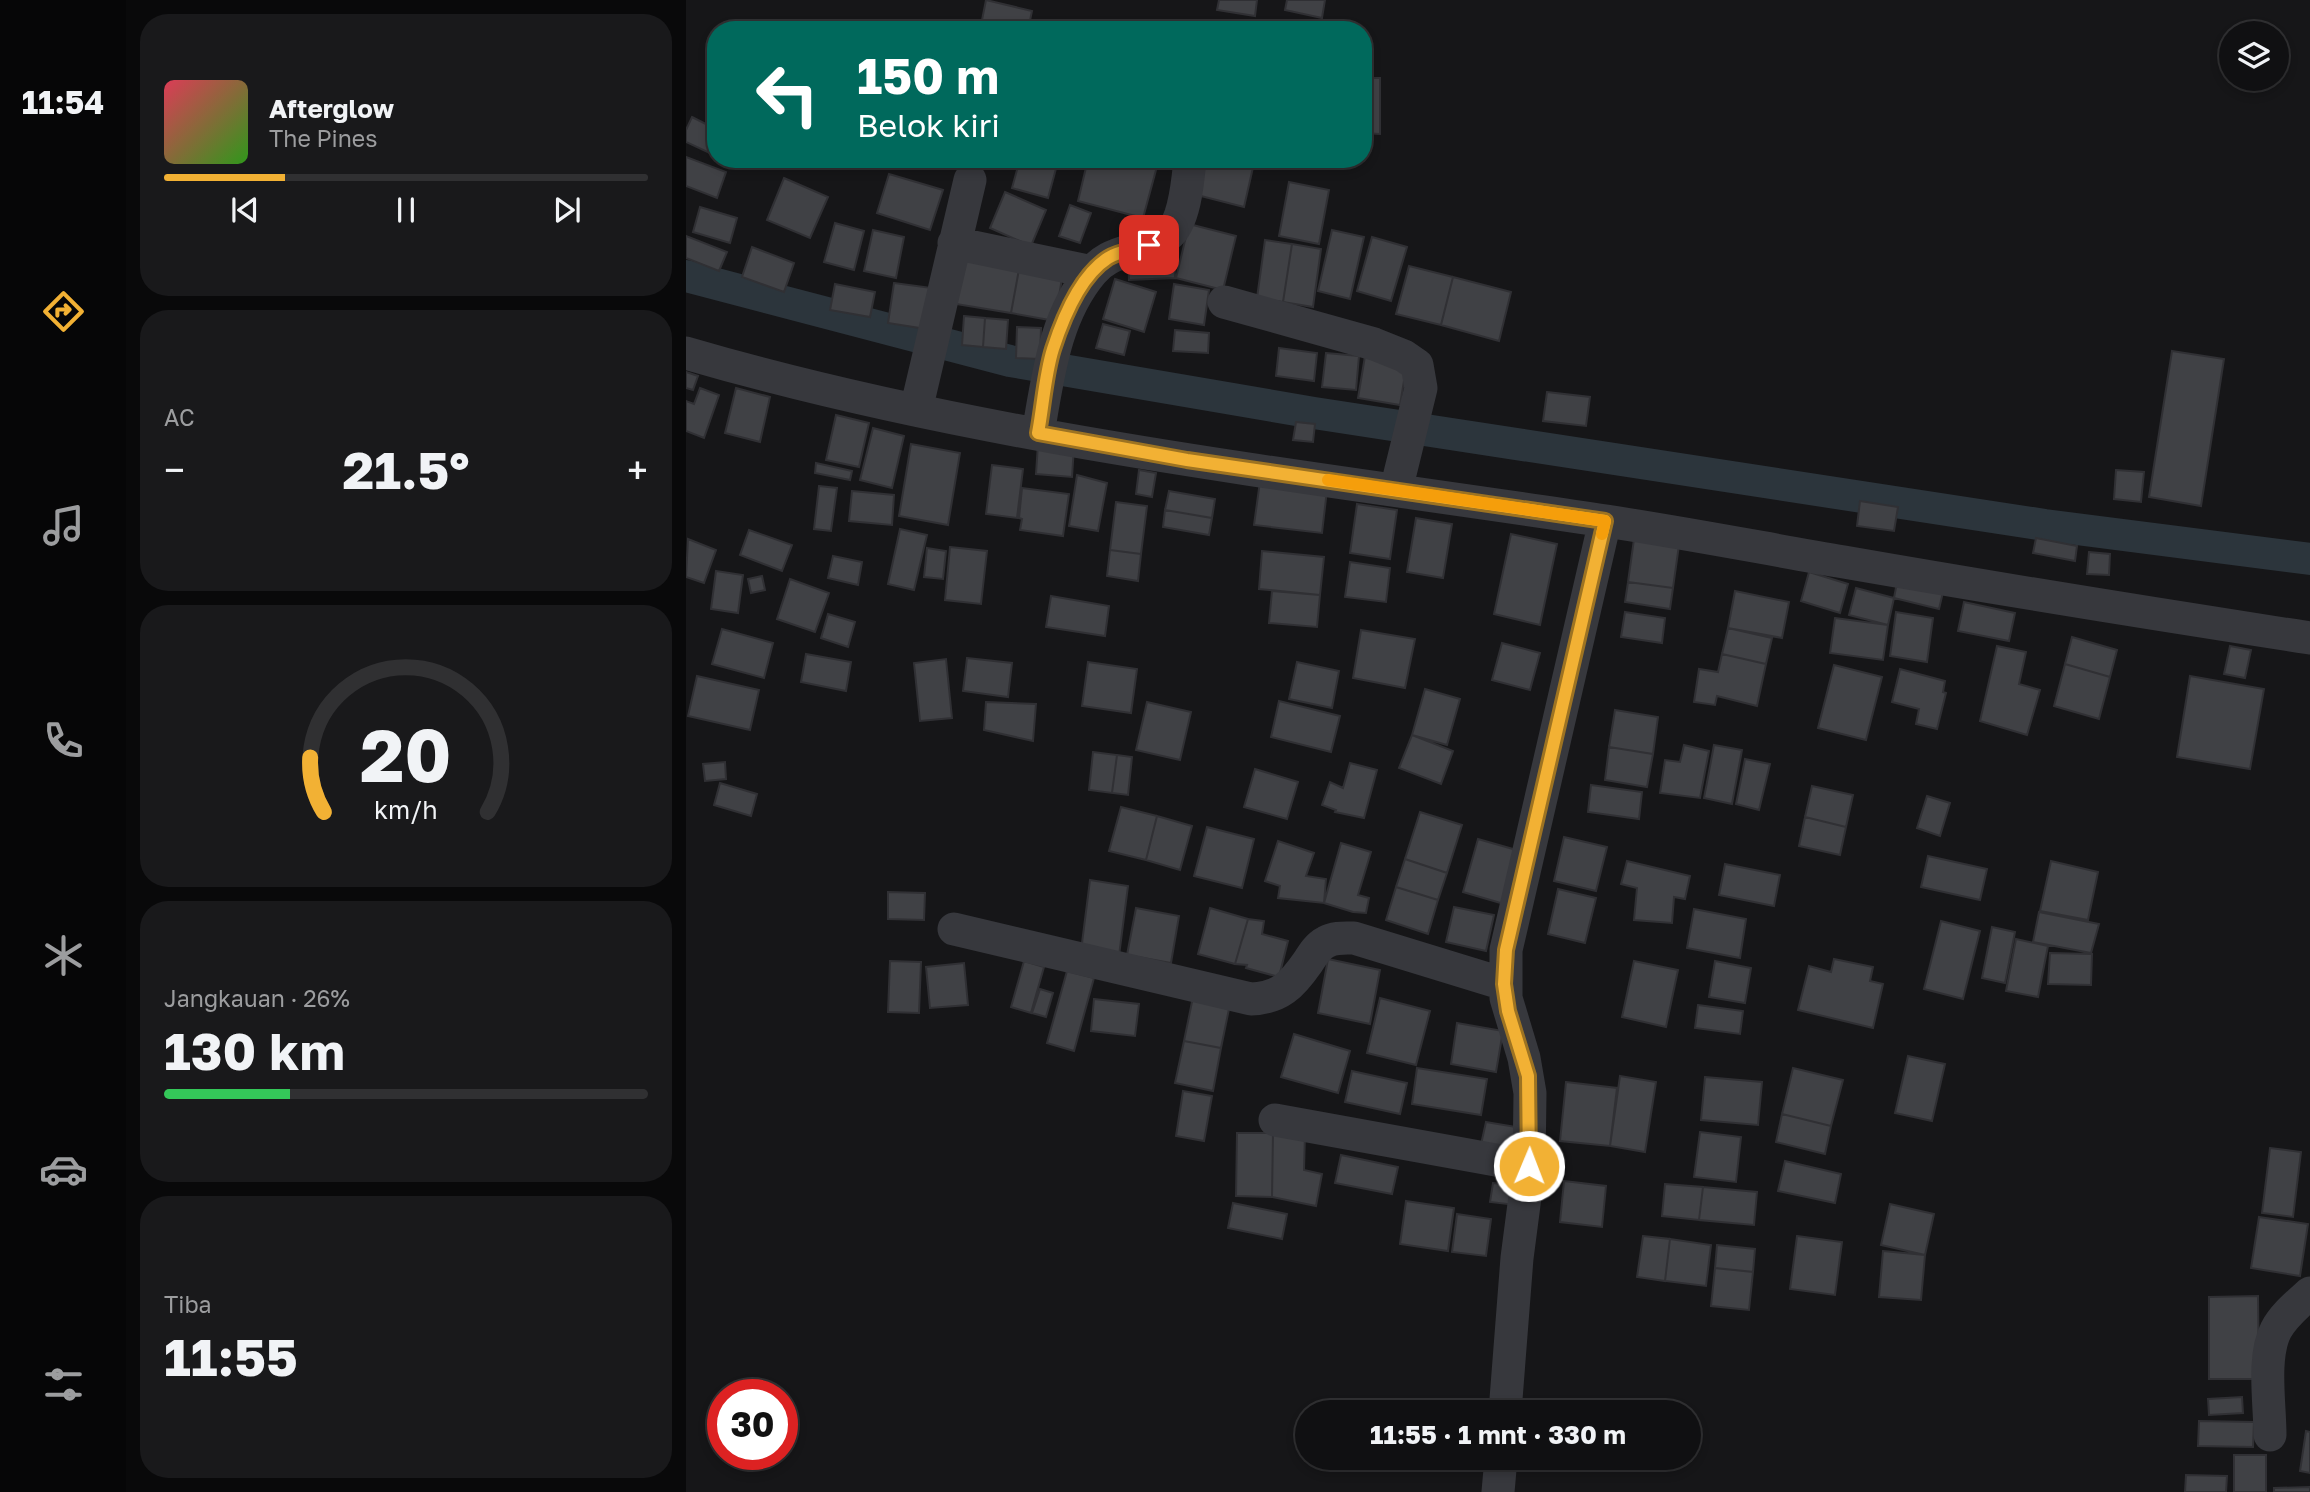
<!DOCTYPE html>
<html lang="id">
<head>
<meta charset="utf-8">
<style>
	:root { --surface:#101012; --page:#19191b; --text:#f1f3f6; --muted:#9c9d9f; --line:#303032; --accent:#f2b134 }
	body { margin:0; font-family:"Golos Text",sans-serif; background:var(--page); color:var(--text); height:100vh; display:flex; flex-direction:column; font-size:26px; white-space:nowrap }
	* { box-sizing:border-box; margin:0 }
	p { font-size:23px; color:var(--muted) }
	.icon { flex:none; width:38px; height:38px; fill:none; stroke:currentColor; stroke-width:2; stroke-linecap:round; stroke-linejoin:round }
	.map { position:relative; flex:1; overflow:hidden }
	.panel { display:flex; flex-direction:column; gap:14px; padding:14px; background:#09090a; width:560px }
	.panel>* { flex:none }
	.banner { position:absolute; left:21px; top:21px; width:665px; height:147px; border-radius:28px; box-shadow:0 4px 10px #0003,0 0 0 2px var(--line); background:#00695c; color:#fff; overflow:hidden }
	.tools { position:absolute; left:1533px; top:21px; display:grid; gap:14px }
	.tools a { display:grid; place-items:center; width:70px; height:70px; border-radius:50%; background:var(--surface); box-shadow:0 4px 10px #0003,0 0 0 2px var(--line); font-size:35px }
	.speed { position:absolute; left:21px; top:1379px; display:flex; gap:14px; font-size:35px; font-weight:700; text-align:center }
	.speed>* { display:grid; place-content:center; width:91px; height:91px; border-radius:50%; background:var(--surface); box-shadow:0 4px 10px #0003,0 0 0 2px var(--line); line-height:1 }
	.speed .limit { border:10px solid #d22; background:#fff; color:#111 }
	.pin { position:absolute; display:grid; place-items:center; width:60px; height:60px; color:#fff; margin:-30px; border-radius:14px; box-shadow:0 4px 10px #0006 }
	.me { position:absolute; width:77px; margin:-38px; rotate:1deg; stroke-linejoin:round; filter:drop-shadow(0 0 5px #0008) }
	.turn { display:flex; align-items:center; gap:24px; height:147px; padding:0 35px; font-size:32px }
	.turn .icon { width:91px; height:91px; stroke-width:2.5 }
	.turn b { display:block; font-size:49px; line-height:60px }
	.big { font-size:52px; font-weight:700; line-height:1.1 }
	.panel .tile { flex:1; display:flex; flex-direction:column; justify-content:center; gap:10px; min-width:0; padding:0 24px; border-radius:28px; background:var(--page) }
	.panel .dial { align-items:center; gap:0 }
	.dial svg { height:182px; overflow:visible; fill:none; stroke:var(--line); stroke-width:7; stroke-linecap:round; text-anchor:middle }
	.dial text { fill:var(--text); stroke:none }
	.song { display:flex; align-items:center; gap:21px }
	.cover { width:84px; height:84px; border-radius:10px; background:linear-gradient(135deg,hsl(350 70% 55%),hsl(110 70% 35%)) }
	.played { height:7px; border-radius:4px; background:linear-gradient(90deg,var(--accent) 25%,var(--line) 25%) }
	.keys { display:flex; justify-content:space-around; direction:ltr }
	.heat { display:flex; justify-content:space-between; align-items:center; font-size:38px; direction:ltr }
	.charge { height:10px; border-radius:5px; background:linear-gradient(90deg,#34c759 26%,var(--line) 0) }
	.trip { position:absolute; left:609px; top:1400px; width:406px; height:70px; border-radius:35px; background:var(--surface); box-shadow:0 4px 10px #0003,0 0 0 2px var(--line); font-weight:700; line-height:70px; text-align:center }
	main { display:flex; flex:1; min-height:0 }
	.tab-bar { display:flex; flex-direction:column; width:126px; justify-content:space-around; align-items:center; background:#060607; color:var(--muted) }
	.tab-bar .icon { width:49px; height:49px }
	.tab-bar .current { color:var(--accent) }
	.tab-bar b { font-size:32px; color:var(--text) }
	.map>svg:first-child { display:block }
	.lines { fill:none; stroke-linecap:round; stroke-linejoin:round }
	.canal { stroke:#2c353c; stroke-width:32 }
	.building { fill:#404145; stroke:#303034; stroke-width:2 }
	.street { stroke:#37383d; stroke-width:33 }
	.route-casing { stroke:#9d7322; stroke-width:18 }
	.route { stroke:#f2b134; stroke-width:12 }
	.slow { stroke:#f59e0b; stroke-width:12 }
</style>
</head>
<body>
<main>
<nav class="tab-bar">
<b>11:54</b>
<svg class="icon current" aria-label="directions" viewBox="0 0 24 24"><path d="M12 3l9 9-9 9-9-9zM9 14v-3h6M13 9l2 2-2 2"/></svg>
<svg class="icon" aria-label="music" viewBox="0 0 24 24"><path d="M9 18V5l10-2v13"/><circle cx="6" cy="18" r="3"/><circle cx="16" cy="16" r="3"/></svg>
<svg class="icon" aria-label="phone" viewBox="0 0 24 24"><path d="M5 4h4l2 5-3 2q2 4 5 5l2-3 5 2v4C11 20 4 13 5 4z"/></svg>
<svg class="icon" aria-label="climate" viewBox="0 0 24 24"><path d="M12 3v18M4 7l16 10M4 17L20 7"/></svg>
<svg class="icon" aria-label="car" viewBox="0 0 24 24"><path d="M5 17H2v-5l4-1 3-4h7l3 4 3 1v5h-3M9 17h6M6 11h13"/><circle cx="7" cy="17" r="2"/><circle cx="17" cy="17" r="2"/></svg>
<svg class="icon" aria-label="filters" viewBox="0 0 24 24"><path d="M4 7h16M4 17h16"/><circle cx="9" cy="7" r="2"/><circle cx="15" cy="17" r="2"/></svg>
</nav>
<section class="panel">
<div class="tile">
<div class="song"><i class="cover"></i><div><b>Afterglow</b><p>The Pines</p></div></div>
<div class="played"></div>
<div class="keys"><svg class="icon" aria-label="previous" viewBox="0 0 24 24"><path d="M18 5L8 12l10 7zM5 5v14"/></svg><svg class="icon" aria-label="pause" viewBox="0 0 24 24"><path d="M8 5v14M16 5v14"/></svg><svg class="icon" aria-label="next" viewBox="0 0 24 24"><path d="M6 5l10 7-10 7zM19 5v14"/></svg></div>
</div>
<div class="tile"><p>AC</p>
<div class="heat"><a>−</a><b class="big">21.5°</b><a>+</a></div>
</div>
<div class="tile dial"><svg viewBox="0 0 100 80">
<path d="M14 69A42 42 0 1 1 86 69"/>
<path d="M14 69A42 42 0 0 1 8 45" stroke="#f2b134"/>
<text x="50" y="56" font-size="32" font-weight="700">20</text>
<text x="50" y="72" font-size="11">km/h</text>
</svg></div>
<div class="tile"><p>Jangkauan · 26%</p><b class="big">130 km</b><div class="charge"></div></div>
<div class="tile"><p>Tiba</p><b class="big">11:55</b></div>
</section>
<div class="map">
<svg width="1624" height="1492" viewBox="0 0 1624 1492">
	<rect width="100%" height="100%" fill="#161618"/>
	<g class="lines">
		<path class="canal" d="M0 276 324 361 628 413 1359 525 1624 559"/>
	</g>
	<path class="building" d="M300 0 346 11 342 30H294Z
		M533 0H571L569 16 531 10Z
		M601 0H639L636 18 599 10Z
		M677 78H694V134L677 133Z
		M6 117 30 129V156L0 142V130Z
		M0 157 40 172 31 198 0 186Z
		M334 159H353L371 165 362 198 326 188Z
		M402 159H473L457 218 392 201Z
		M515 159H551L568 163 558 207 507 194Z
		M203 174 257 190 244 230 191 213Z
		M98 178 142 197 124 238 81 220Z
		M603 182 643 190 633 244 593 236Z
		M319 192 360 210 345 246 304 228Z
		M384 205 405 213 394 243 373 236Z
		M14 207 51 218 44 243 7 232Z
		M149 223 178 231 168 270 138 262Z
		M503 224 550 236 537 290 490 278Z
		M187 230 218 237 210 278 178 271Z
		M646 230 678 237 664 299 632 291Z
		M0 236 41 252 33 271 0 258Z
		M686 237 721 247 705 301 671 291Z
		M579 240 606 244 597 302 571 298Z
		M606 244 635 249 627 307 597 302Z
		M66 247 108 263 98 292 56 277Z
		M488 252 489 278 443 280 442 254Z
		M278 255 334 264 325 313 270 304Z
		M334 264 377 272 369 321 325 313Z
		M723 266 767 277 755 325 710 314Z
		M767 277 825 292 813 341 755 325Z
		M429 279 470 292 458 332 417 319Z
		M208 283 246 288 240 329 202 323Z
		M149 284 189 292 184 317 144 310Z
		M488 284 523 290 518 325 483 319Z
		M278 316 299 318 297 347 276 345Z
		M299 318 322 320 320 349 297 347Z
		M417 324 444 331 438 355 410 348Z
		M331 327 355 328 354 359 330 358Z
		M489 330 523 333 522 353 487 351Z
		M593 348 631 353 628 381 590 376Z
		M1486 351 1538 359 1515 506 1463 497Z
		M640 353 673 356 670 390 636 387Z
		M679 356 721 363 714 405 672 398Z
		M0 372 12 376 7 390 0 388Z
		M14 388 33 395 18 438 0 431V401L8 404Z
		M50 388 84 397 74 442 39 433Z
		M861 392 904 397 900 426 857 421Z
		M150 415 183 423 173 467 140 460Z
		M610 422 629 424 627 442 607 440Z
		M187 428 218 436 206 488 174 480Z
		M225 444 274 453 262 525 213 516Z
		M352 444 388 447 386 477 350 474Z
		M130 463 166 471 164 480 129 473Z
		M306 465 337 469 331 518 300 514Z
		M453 470 470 473 466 497 450 494Z
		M1430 470 1458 472 1455 502 1428 499Z
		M391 475 421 483 412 531 383 526Z
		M574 481 641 490 636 533 568 525Z
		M133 486 151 488 145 531 128 529Z
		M336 488 383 494 377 536 334 530 336 519 333 518Z
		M166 491 208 495 206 525 163 521Z
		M483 491 529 499 526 518 479 510Z
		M1174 501 1212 507 1208 531 1171 526Z
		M430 502 461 506 455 554 424 550Z
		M671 504 711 510 704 559 664 553Z
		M479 510 526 518 523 535 477 527Z
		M730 518 766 524 757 578 721 572Z
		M214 529 241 535 228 590 202 584Z
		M63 530 106 545 96 571 54 555Z
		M825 534 871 544 854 625 808 614Z
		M1350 538 1391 546 1389 561 1347 553Z
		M2 539 30 550 18 583 0 577Z
		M948 539 993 545 987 588 942 582Z
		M264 547 301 551 295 604 259 600Z
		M241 548 260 551 257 579 238 577Z
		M424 550 455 554 452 581 421 576Z
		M576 551 638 557 634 595 573 589Z
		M1403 552 1424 554 1423 575 1401 574Z
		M147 556 176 562 172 585 142 578Z
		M664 562 704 568 700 602 659 597Z
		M30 571 57 575 52 613 25 609Z
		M1123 572 1162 584 1154 613 1115 601Z
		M76 576 79 590 65 593 62 579Z
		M1212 577 1258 588 1253 609 1208 598Z
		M104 579 143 593 129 632 91 619Z
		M942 582 987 588 984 609 939 602Z
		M1170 588 1208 598 1202 625 1163 615Z
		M586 591 634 595 631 627 583 623Z
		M1049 591 1103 602 1096 638 1042 628Z
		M365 596 423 606 419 636 360 627Z
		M1278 602 1329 613 1323 641 1272 631Z
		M939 612 979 618 976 643 935 637Z
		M1210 612 1247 618 1241 662 1204 656Z
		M142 614 169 622 162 647 135 638Z
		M1149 618 1202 625 1197 660 1144 653Z
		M1042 628 1086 638 1080 664 1036 654Z
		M36 629 87 643 78 678 26 664Z
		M675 630 729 639 719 688 667 678Z
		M1386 637 1431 650 1424 677 1379 664Z
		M816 643 854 653 844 690 806 680Z
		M1311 646 1340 652 1333 684 1354 690 1341 735 1294 721Z
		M1544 646 1565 650 1559 678 1538 674Z
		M120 654 165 662 160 691 115 682Z
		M1036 654 1080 664 1071 706 1031 696 1029 705 1008 702 1013 669 1032 672Z
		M281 658 326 663 322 697 277 691Z
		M260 659 266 718 234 721 228 663Z
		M402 662 451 669 445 713 396 706Z
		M611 662 653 671 646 708 603 699Z
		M1379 664 1424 677 1413 719 1368 706Z
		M1148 665 1196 677 1180 740 1132 728Z
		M1214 669 1259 681 1257 692 1260 693 1251 729 1230 724 1233 709 1206 702Z
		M11 676 73 690 64 730 2 716Z
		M1504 676 1578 689 1564 769 1491 757Z
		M739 689 774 699 761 745 726 735Z
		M593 701 654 716 645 752 585 737Z
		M300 702 350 704 347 741 298 730Z
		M461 702 505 712 494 760 450 750Z
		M929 710 972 717 967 754 923 747Z
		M726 735 767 751 755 784 713 768Z
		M998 745 1023 751 1014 798 974 793 979 760 994 762Z
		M1028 745 1056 750 1046 804 1018 798Z
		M923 747 967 754 961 787 919 780Z
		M407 752 431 755 426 793 403 790Z
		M431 755 446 757 442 795 426 793Z
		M1059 759 1084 764 1073 810 1050 804Z
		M39 762 40 779 19 781 17 764Z
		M664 763 691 770 678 818 649 812 650 810 636 805 644 782 657 788Z
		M569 769 612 782 601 819 558 807Z
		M34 783 71 794 65 816 28 805Z
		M905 785 956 792 953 819 902 812Z
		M1126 786 1167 795 1160 827 1119 817Z
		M1241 796 1264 803 1254 836 1231 828Z
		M435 807 471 816 460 860 423 851Z
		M734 812 776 825 761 873 719 859Z
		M471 816 506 826 494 870 460 860Z
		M1119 817 1160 827 1154 855 1113 846Z
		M521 827 568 839 556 888 508 876Z
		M878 837 921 847 910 891 868 881Z
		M792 839 834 851 818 904 777 892Z
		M592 841 628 853 620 876 640 879 638 903 592 898 594 886 579 881Z
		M655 843 685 852 672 895 683 898 680 913 667 912 638 903Z
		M1242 856 1301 869 1294 900 1235 887Z
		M719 859 761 873 752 900 710 887Z
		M941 861 1004 876 999 899 988 897 986 923 948 920 951 888 935 884Z
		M1365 861 1412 872 1402 920 1354 911Z
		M1039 864 1094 875 1088 906 1033 895Z
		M404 880 442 886 433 956 395 951Z
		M710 887 752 900 742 934 700 920Z
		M872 889 910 898 899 943 862 934Z
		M202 892 239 893 238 920 202 919Z
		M768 907 808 915 800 951 760 942Z
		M450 908 493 916 485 963 441 955Z
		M524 908 562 919 549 964 512 954Z
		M1008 909 1060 919 1054 958 1001 948Z
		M1353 912 1413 924 1405 953 1347 942Z
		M562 919 578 921 576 934 602 941 593 977 560 968 561 965 549 964Z
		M1255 921 1294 931 1277 999 1238 989Z
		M1306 927 1329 932 1319 983 1296 978Z
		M1330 939 1362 946 1352 997 1320 991Z
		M1364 953 1406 954 1405 985 1362 984Z
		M642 959 694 970 684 1024 632 1013Z
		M1148 959 1187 967 1184 981 1197 984 1187 1028 1112 1010 1123 966 1145 972Z
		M204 961 235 962 233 1013 202 1012Z
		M338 961 358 967 345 1013 325 1007Z
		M948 961 992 970 980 1027 936 1017Z
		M1029 961 1065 968 1059 1003 1023 997Z
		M278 963 282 1005 244 1008 240 967Z
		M381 971 408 978 388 1051 361 1043Z
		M354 989 367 993 360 1017 346 1013Z
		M507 997 544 1004 535 1048 498 1041Z
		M694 998 744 1011 730 1065 681 1053Z
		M408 999 453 1004 449 1036 405 1031Z
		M1012 1005 1057 1011 1054 1034 1009 1028Z
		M771 1023 817 1031 810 1072 765 1064Z
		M608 1034 664 1051 652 1093 595 1077Z
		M498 1041 535 1048 527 1091 489 1083Z
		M1222 1056 1259 1064 1246 1121 1209 1113Z
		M731 1068 801 1079 795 1115 726 1104Z
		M1107 1068 1157 1080 1145 1126 1096 1114Z
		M666 1071 721 1083 714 1114 659 1102Z
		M934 1076 970 1082 959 1152 924 1146Z
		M1019 1077 1076 1082 1072 1125 1015 1120Z
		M880 1082 931 1088 924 1146 874 1141Z
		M497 1091 526 1096 518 1141 490 1136Z
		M1096 1114 1145 1126 1139 1154 1090 1142Z
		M800 1122 836 1128 830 1157 794 1149Z
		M1014 1132 1055 1137 1050 1182 1008 1177Z
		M551 1133H587L586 1197 550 1196Z
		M587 1133 619 1134 618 1170 636 1174 630 1206 586 1197Z
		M1584 1148 1615 1152 1607 1217 1576 1213Z
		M655 1155 712 1167 706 1194 649 1183Z
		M1099 1161 1155 1174 1149 1203 1092 1191Z
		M878 1181 920 1186 916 1227 874 1222Z
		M807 1183 833 1186 830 1205 804 1202Z
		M979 1184 1017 1187 1013 1220 976 1216Z
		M1017 1187 1071 1192 1068 1225 1013 1220Z
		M720 1201 768 1208 762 1251 714 1244Z
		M547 1203 601 1214 596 1239 542 1228Z
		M1204 1204 1248 1214 1239 1255 1195 1245Z
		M771 1214 805 1219 800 1256 766 1252Z
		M1573 1217 1622 1224 1614 1276 1565 1268Z
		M957 1236 984 1239 979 1281 951 1277Z
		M1111 1236 1156 1242 1149 1295 1104 1289Z
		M984 1239 1025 1245 1020 1286 979 1281Z
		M1031 1245 1069 1249 1067 1272 1029 1268Z
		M1197 1251 1239 1255 1235 1300 1193 1297Z
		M1029 1268 1067 1272 1063 1310 1025 1306Z
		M1572 1296 1573 1379H1523V1297Z
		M1556 1397 1557 1413 1523 1415 1522 1399Z
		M1513 1421 1568 1422 1567 1447 1512 1446Z
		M1620 1431 1624 1432V1473L1614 1471Z
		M1548 1455H1580V1492H1548Z
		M1500 1475 1541 1476 1540 1492H1499Z
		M1624 1487V1492H1588V1488Z"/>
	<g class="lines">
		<path class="street" d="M268 243 406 272
			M538 302 688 344 718 356 731 365 735 388 710 490
			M0 353C297 440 607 474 913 520 994 532 1076 548 1158 562 1313 589 1468 614 1624 638
			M230 410 284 180
			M352 433C362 378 368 317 406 272 416 260 428 255 442 251 456 247 471 244 482 235 499 222 502 180 504 159
			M268 929 565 999C594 998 606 985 622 962 627 954 632 946 640 942 649 937 658 938 668 938L818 984
			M589 1120 843 1166
			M819 1412 831 1258 843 1166 844 1093 838 1058 820 998V950L919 521
			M1584 1435C1584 1404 1576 1357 1590 1330 1598 1315 1612 1304 1624 1293
			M812 1492 815 1458"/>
	</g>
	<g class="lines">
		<defs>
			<path id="route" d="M463 245C450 249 433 251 422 258 394 276 377 318 367 349 359 374 357 407 352 433L501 460 919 521 820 950 818 984 822 1011 842 1076 843 1166"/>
		</defs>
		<use href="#route" class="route-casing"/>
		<use href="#route" class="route"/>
		<path class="slow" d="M642 480 919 521 916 534"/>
	</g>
</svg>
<div class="tools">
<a><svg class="icon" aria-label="layers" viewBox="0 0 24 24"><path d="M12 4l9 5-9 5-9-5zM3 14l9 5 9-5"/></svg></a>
</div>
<div class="speed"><div class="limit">30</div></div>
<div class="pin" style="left:463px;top:245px;background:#d93025"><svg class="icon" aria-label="arrive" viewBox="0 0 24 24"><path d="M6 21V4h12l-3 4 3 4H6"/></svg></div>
<svg class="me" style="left:843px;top:1166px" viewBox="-20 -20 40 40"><circle r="17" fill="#f2b134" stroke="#fff" stroke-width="3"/><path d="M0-11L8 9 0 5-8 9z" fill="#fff"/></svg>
<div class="trip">11:55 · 1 mnt · 330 m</div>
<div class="banner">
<div class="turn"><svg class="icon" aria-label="left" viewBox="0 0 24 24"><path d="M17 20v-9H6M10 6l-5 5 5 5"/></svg><div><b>150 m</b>Belok kiri</div></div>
</div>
</div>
</main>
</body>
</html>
